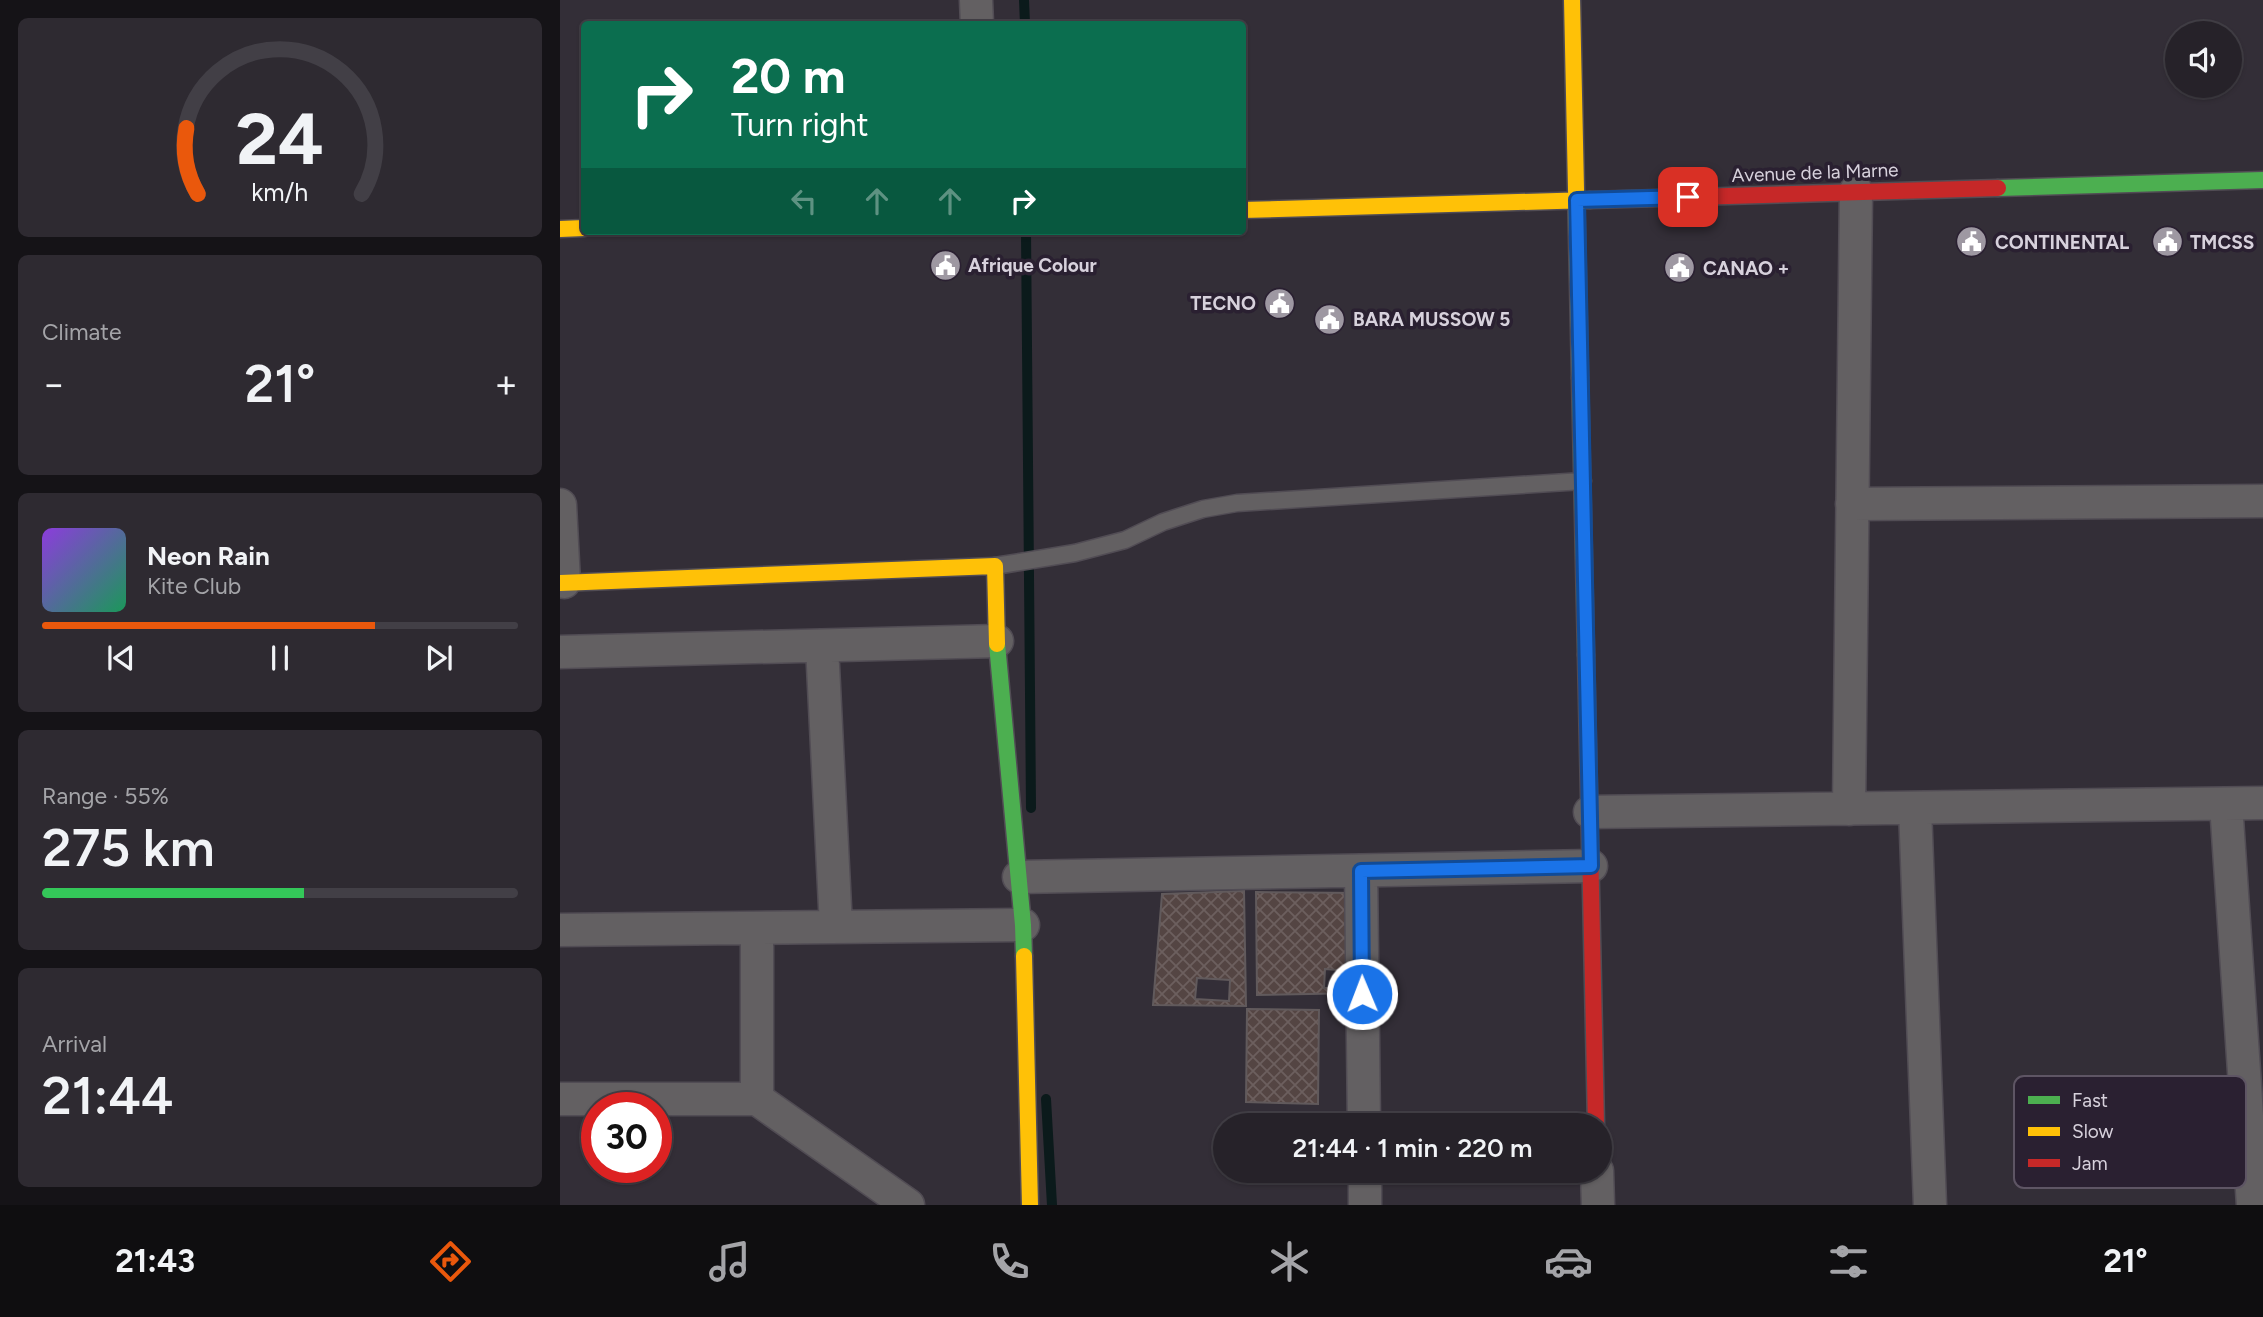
<!DOCTYPE html>
<html lang="en">
<head>
<meta charset="utf-8">
<style>
	:root { --surface:#262229; --page:#2e2a31; --text:#f1f3f6; --muted:#a4a4a8; --line:#423f46; --accent:#ea580c }
	body { margin:0; font-family:Figtree,sans-serif; background:var(--page); color:var(--text); height:100vh; display:flex; flex-direction:column; font-size:26px; white-space:nowrap }
	* { box-sizing:border-box; margin:0 }
	p { font-size:23px; color:var(--muted) }
	.icon { flex:none; width:38px; height:38px; fill:none; stroke:currentColor; stroke-width:2; stroke-linecap:round; stroke-linejoin:round }
	.map { position:relative; flex:1; overflow:hidden }
	.side { display:flex; flex-direction:column; gap:18px; padding:18px; background:#151317; width:560px }
	.side>* { flex:none }
	.banner { position:absolute; left:21px; top:21px; width:665px; height:214px; border-radius:7px; box-shadow:0 2px 5px #0004,0 0 0 2px var(--line); background:#0b6e4f; color:#fff; overflow:hidden }
	.fabs { position:absolute; left:1605px; top:21px; display:grid; gap:14px }
	.fabs a { display:grid; place-items:center; width:77px; height:77px; border-radius:50%; background:var(--surface); box-shadow:0 2px 5px #0004,0 0 0 2px var(--line); font-size:35px }
	.speed { position:absolute; left:21px; top:1092px; display:flex; gap:14px; font-size:35px; font-weight:700; text-align:center }
	.speed>* { display:grid; place-content:center; width:91px; height:91px; border-radius:50%; background:var(--surface); box-shadow:0 2px 5px #0004,0 0 0 2px var(--line); line-height:1 }
	.speed .limit { border:10px solid #d22; background:#fff; color:#111 }
	.pin { position:absolute; display:grid; place-items:center; width:60px; height:60px; color:#fff; margin:-30px; border-radius:14px; box-shadow:0 4px 10px #0006 }
	.me { position:absolute; width:77px; margin:-38px; rotate:359deg; stroke-linejoin:round; filter:drop-shadow(0 0 5px #0008) }
	.turn { display:flex; align-items:center; gap:24px; height:147px; padding:0 35px; font-size:32px }
	.turn .icon { width:91px; height:91px; stroke-width:2.5 }
	.turn b { display:block; font-size:49px; line-height:60px }
	.lanes { display:flex; align-items:center; height:66px; padding:0 35px; background:#0003; justify-content:center; gap:35px; direction:ltr }
	.lanes .off { opacity:.35 }
	.big { font-size:52px; font-weight:600; line-height:1.1 }
	.side .widget { flex:1; display:flex; flex-direction:column; justify-content:center; gap:10px; min-width:0; padding:0 24px; border-radius:10px; background:var(--page) }
	.side .dial { align-items:center; gap:0 }
	.dial svg { height:182px; overflow:visible; fill:none; stroke:var(--line); stroke-width:7; stroke-linecap:round; text-anchor:middle }
	.dial text { fill:var(--text); stroke:none }
	.song { display:flex; align-items:center; gap:21px }
	.cover { width:84px; height:84px; border-radius:10px; background:linear-gradient(135deg,hsl(270 70% 55%),hsl(150 70% 35%)) }
	.played { height:7px; border-radius:4px; background:linear-gradient(90deg,var(--accent) 70%,var(--line) 70%) }
	.keys { display:flex; justify-content:space-around; direction:ltr }
	.heat { display:flex; justify-content:space-between; align-items:center; font-size:38px; direction:ltr }
	.charge { height:10px; border-radius:5px; background:linear-gradient(90deg,#34c759 55%,var(--line) 0) }
	.trip { position:absolute; left:653px; top:1113px; width:399px; height:70px; border-radius:35px; background:var(--surface); box-shadow:0 2px 5px #0004,0 0 0 2px var(--line); font-weight:600; line-height:70px; text-align:center }
	.tabs { display:flex; height:112px; justify-content:space-around; align-items:center; background:#0f0e10; color:var(--muted) }
	.tabs .icon { width:49px; height:49px }
	.tabs .active { color:var(--accent) }
	.tabs b { font-size:32px; color:var(--text) }
	main { display:flex; flex:1; min-height:0 }
	.map>svg:first-child { display:block }
	.lines { fill:none; stroke-linecap:round; stroke-linejoin:round }
	.stream { stroke:#0b1a1b; stroke-width:10 }
	.building { fill:url(#building-cross-hatch); stroke:#615a5c; stroke-width:2; fill-rule:evenodd }
	.lane-casing { stroke:#514c54; stroke-width:19 }
	.street-casing { stroke:#514c54; stroke-width:35 }
	.fast-casing { stroke:#514c54; stroke-width:19 }
	.slow-casing { stroke:#514c54; stroke-width:19 }
	.jam-casing { stroke:#514c54; stroke-width:19 }
	.lane { stroke:#636062; stroke-width:16 }
	.street { stroke:#636062; stroke-width:32 }
	.fast { stroke:#4caf50; stroke-width:16 }
	.slow { stroke:#ffc107; stroke-width:16 }
	.jam { stroke:#c62828; stroke-width:16 }
	.route-casing { stroke:#114b97; stroke-width:18 }
	.route { stroke:#1a73e8; stroke-width:12 }
	.labels { text-anchor:middle; stroke-width:7; stroke-linejoin:round; paint-order:stroke }
	.street-label { font-size:19px; fill:#d7d1dc; stroke:#2a2031 }
	.poi-label { font-size:19px; font-weight:bold; fill:#d7d1dc; stroke:#2a2031; text-anchor:start }
	.key { fill:#2a2031; stroke:#5e5564; stroke-width:2 }
	.key-label { font-size:19px; fill:#d7d1dc }
</style>
</head>
<body>
<main>
<section class="side">
<div class="widget dial"><svg viewBox="0 0 100 80">
<path d="M14 69A42 42 0 1 1 86 69"/>
<path d="M14 69A42 42 0 0 1 9 40" stroke="#ea580c"/>
<text x="50" y="56" font-size="32" font-weight="700">24</text>
<text x="50" y="72" font-size="11">km/h</text>
</svg></div>
<div class="widget"><p>Climate</p>
<div class="heat"><a>−</a><b class="big">21°</b><a>+</a></div>
</div>
<div class="widget">
<div class="song"><i class="cover"></i><div><b>Neon Rain</b><p>Kite Club</p></div></div>
<div class="played"></div>
<div class="keys"><svg class="icon" aria-label="previous" viewBox="0 0 24 24"><path d="M18 5L8 12l10 7zM5 5v14"/></svg><svg class="icon" aria-label="pause" viewBox="0 0 24 24"><path d="M8 5v14M16 5v14"/></svg><svg class="icon" aria-label="next" viewBox="0 0 24 24"><path d="M6 5l10 7-10 7zM19 5v14"/></svg></div>
</div>
<div class="widget"><p>Range · 55%</p><b class="big">275 km</b><div class="charge"></div></div>
<div class="widget"><p>Arrival</p><b class="big">21:44</b></div>
</section>
<div class="map">
<svg width="1703" height="1205" viewBox="0 0 1703 1205">
	<defs>
		<pattern id="building-cross-hatch" width="8" height="8" patternUnits="userSpaceOnUse" patternTransform="scale(1.75)"><rect width="8" height="8" fill="#544543"/><path d="M0 0l8 8M0 8l8-8" fill="none" stroke="#6c5f5e"/></pattern>
	</defs>
	<rect width="100%" height="100%" fill="#332e37"/>
	<g class="lines">
		<path class="stream" d="M464 0 465 24
			M466 231 471 808
			M486 1099 492 1205"/>
	</g>
	<path class="building" d="M684 891 686 1006 593 1005 602 894ZM637 978 670 980 669 1001 635 999Z
		M696 892 800 893V993L697 995ZM765 969 789 971 788 988H764Z
		M687 1009 759 1010 758 1104 686 1102Z"/>
	<g class="lines">
		<defs>
			<path id="lane" d="M435 566 515 553 565 540 603 522 643 509 677 503 1023 481"/>
			<path id="street" d="M416 0 417 24
				M1292 504 1703 501
				M0 505 4 582
				M262 646 276 927
				M0 652 437 641
				M1666 804 1693 1205
				M1355 808 1370 1205
				M1289 809 1296 191
				M1030 812 1703 803
				M801 871 804 1125
				M459 877 1031 866
				M197 928V1099
				M0 930 463 925
				M0 1099H197L348 1205
				M805 1171V1205
				M1037 1171 1038 1205"/>
			<path id="fast" d="M1438 188 1703 180
				M1020 378 1026 655
				M437 644 463 925 464 956"/>
			<path id="slow" d="M1012 0 1020 378
				M682 210 1030 200
				M0 229 24 228
				M0 583 435 566 437 644
				M464 956 470 1205"/>
			<path id="jam" d="M1030 200 1438 188
				M1026 655 1036 1125"/>
		</defs>
		<use href="#lane" class="lane-casing"/>
		<use href="#street" class="street-casing"/>
		<use href="#fast" class="fast-casing"/>
		<use href="#slow" class="slow-casing"/>
		<use href="#jam" class="jam-casing"/>
		<use href="#lane" class="lane"/>
		<use href="#street" class="street"/>
		<use href="#fast" class="fast"/>
		<use href="#slow" class="slow"/>
		<use href="#jam" class="jam"/>
	</g>
	<g class="lines">
		<defs>
			<path id="route" d="M802 994 801 871 1031 866 1017 200 1128 197"/>
		</defs>
		<use href="#route" class="route-casing"/>
		<use href="#route" class="route"/>
	</g>
	<defs>
		<symbol id="civic-disc" viewBox="-11 -11 22 22"><circle r="9.5" fill="#9e98a2" stroke="#2a2031"/><path d="M-.6-6.5H3V-4.5H.6V-3L4-1V1h2V6H-6V1h2V-1L-.6-3ZM-1.2 2.5V6h2.4V2.5Z" fill="#fff"/></symbol>
	</defs>
	<g fill-rule="evenodd">
		<use href="#civic-disc" x="1394" y="224" width="35" height="35"/>
		<use href="#civic-disc" x="1590" y="224" width="35" height="35"/>
		<use href="#civic-disc" x="368" y="248" width="35" height="35"/>
		<use href="#civic-disc" x="1102" y="250" width="35" height="35"/>
		<use href="#civic-disc" x="702" y="286" width="35" height="35"/>
		<use href="#civic-disc" x="752" y="302" width="35" height="35"/>
	</g>
	<g class="labels">
		<g class="street-label">
			<text transform="translate(1255 172) rotate(-2)" y="7">Avenue de la Marne</text>
		</g>
		<g class="poi-label">
			<text x="1435" y="249">CONTINENTAL</text>
			<text x="1630" y="249">TMCSS</text>
			<text x="408" y="272">Afrique Colour</text>
			<text x="1143" y="275">CANAO +</text>
			<text x="696" y="310" text-anchor="end">TECNO</text>
			<text x="793" y="326">BARA MUSSOW 5</text>
		</g>
	</g>
	<rect x="1454" y="1076" width="232" height="112" rx="10" class="key"/>
	<rect x="1468" y="1096" width="32" height="8" fill="#4caf50"/>
	<rect x="1468" y="1127" width="32" height="9" fill="#ffc107"/>
	<rect x="1468" y="1159" width="32" height="8" fill="#c62828"/>
	<g class="key-label">
		<text x="1512" y="1107">Fast</text>
		<text x="1512" y="1138">Slow</text>
		<text x="1512" y="1170">Jam</text>
	</g>
</svg>
<div class="fabs">
<a><svg class="icon" aria-label="sound" viewBox="0 0 24 24"><path d="M4 9h4l5-4v14l-5-4H4zM17 9q2 3 0 6"/></svg></a>
</div>
<div class="speed"><div class="limit">30</div></div>
<div class="pin" style="left:1128px;top:197px;background:#d93025"><svg class="icon" aria-label="arrive" viewBox="0 0 24 24"><path d="M6 21V4h12l-3 4 3 4H6"/></svg></div>
<svg class="me" style="left:802px;top:994px" viewBox="-20 -20 40 40"><circle r="17" fill="#1a73e8" stroke="#fff" stroke-width="3"/><path d="M0-11L8 9 0 5-8 9z" fill="#fff"/></svg>
<div class="trip">21:44 · 1 min · 220 m</div>
<div class="banner">
<div class="turn"><svg class="icon" aria-label="right" viewBox="0 0 24 24"><path d="M7 20v-9h11M14 6l5 5-5 5"/></svg><div><b>20 m</b>Turn right</div></div>
<div class="lanes"><svg class="icon off" aria-label="left" viewBox="0 0 24 24"><path d="M17 20v-9H6M10 6l-5 5 5 5"/></svg><svg class="icon off" aria-label="ahead" viewBox="0 0 24 24"><path d="M12 20V5M6 11l6-6 6 6"/></svg><svg class="icon off" aria-label="ahead" viewBox="0 0 24 24"><path d="M12 20V5M6 11l6-6 6 6"/></svg><svg class="icon" aria-label="right" viewBox="0 0 24 24"><path d="M7 20v-9h11M14 6l5 5-5 5"/></svg></div>
</div>
</div>
</main>
<nav class="tabs">
<b>21:43</b>
<svg class="icon active" aria-label="directions" viewBox="0 0 24 24"><path d="M12 3l9 9-9 9-9-9zM9 14v-3h6M13 9l2 2-2 2"/></svg>
<svg class="icon" aria-label="music" viewBox="0 0 24 24"><path d="M9 18V5l10-2v13"/><circle cx="6" cy="18" r="3"/><circle cx="16" cy="16" r="3"/></svg>
<svg class="icon" aria-label="phone" viewBox="0 0 24 24"><path d="M5 4h4l2 5-3 2q2 4 5 5l2-3 5 2v4C11 20 4 13 5 4z"/></svg>
<svg class="icon" aria-label="climate" viewBox="0 0 24 24"><path d="M12 3v18M4 7l16 10M4 17L20 7"/></svg>
<svg class="icon" aria-label="car" viewBox="0 0 24 24"><path d="M5 17H2v-5l4-1 3-4h7l3 4 3 1v5h-3M9 17h6M6 11h13"/><circle cx="7" cy="17" r="2"/><circle cx="17" cy="17" r="2"/></svg>
<svg class="icon" aria-label="filters" viewBox="0 0 24 24"><path d="M4 7h16M4 17h16"/><circle cx="9" cy="7" r="2"/><circle cx="15" cy="17" r="2"/></svg>
<b>21°</b>
</nav>
</body>
</html>
